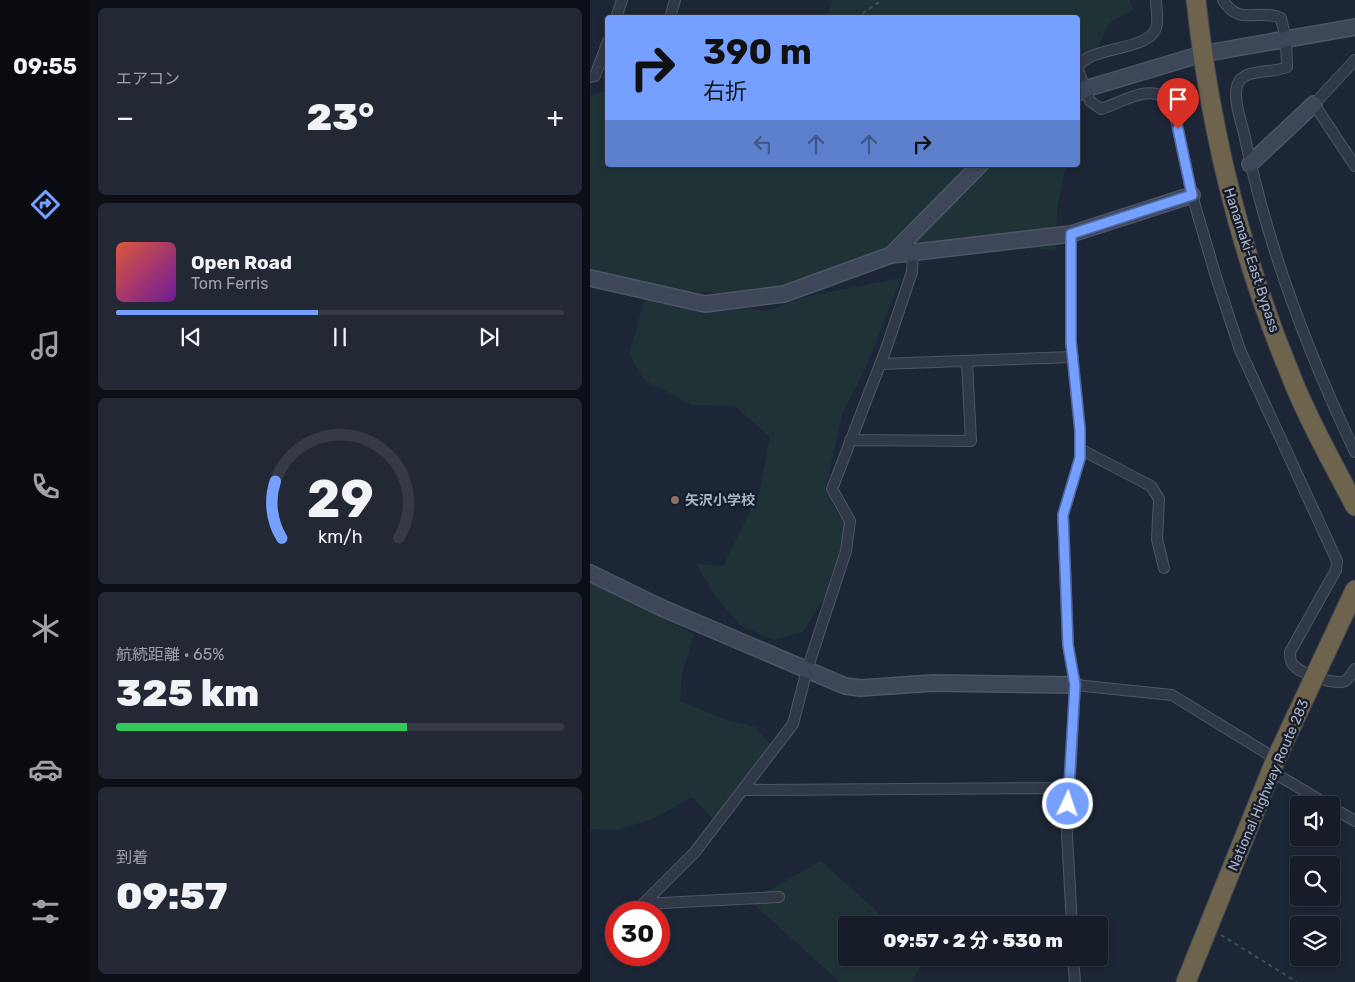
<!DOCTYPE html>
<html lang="ja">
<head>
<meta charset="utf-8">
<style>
	:root { --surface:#161c28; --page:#232934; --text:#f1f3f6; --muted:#9ea1a8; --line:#353a45; --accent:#75a0ff }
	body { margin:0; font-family:Rubik,"Noto Sans JP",sans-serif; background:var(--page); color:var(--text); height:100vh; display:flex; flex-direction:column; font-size:19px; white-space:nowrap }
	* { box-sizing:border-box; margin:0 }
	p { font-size:16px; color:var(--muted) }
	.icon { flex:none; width:28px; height:28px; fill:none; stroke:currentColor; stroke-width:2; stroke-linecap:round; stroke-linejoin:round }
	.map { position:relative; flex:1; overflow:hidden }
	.drawer { display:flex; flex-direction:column; gap:8px; padding:8px; background:#0c0f16; width:500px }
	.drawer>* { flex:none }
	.hud { position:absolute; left:15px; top:15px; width:475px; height:152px; border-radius:5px; box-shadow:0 2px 8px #0003,0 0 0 1px var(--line); background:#75a0ff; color:#111; overflow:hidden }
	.controls { position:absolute; left:700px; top:796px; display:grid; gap:10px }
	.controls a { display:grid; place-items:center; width:50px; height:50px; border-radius:5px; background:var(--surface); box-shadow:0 2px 8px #0003,0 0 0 1px var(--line); font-size:25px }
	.speed { position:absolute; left:15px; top:901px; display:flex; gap:10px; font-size:25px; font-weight:700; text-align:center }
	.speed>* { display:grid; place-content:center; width:65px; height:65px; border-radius:50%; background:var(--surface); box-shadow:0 2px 8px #0003,0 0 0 1px var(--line); line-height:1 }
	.speed .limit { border:8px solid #d22; background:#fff; color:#111 }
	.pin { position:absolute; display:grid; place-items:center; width:42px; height:42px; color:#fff; margin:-51px -21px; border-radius:50% 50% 50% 0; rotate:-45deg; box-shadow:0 0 5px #0007 }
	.pin .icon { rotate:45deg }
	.me { position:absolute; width:55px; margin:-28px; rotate:3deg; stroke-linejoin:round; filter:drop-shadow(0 0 4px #0008) }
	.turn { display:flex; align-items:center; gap:18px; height:105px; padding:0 15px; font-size:22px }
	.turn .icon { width:65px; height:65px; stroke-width:2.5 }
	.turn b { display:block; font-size:35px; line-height:42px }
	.lanes { display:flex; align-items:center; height:48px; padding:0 15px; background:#0003; justify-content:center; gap:25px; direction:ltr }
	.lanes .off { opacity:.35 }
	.big { font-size:38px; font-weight:800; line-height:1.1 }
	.drawer .card { flex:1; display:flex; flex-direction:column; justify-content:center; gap:8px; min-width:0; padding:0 18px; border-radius:8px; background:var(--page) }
	.drawer .dial { align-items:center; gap:0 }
	.dial svg { height:130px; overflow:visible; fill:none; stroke:var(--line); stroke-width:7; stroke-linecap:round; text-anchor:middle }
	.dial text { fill:var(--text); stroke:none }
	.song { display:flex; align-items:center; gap:15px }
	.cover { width:60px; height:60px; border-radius:8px; background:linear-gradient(135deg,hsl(10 70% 55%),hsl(280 70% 35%)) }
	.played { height:5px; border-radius:2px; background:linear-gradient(90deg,var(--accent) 45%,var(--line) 45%) }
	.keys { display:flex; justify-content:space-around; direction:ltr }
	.heat { display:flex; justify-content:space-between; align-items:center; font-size:28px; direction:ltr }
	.charge { height:8px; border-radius:4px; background:linear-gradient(90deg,#34c759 65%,var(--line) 0) }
	.trip { position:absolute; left:248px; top:916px; width:270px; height:50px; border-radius:5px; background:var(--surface); box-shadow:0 2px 8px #0003,0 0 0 1px var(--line); font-weight:800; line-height:50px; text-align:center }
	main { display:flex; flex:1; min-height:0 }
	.tab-bar { display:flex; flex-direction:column; width:90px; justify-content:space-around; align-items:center; background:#090b10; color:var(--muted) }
	.tab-bar .icon { width:35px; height:35px }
	.tab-bar .on { color:var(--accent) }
	.tab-bar b { font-size:22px; color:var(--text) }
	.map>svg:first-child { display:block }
	.green { fill:#1f3337 }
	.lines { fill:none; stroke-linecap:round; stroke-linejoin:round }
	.street-casing { stroke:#4e5565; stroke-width:12 }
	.secondary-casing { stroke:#4e5565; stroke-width:18 }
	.highway-casing { stroke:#3c4251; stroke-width:21 }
	.path { stroke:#3d5055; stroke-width:2; stroke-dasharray:4 4; stroke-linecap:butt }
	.street { stroke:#313847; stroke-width:10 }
	.secondary { stroke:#3e475a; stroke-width:15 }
	.highway { stroke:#6e634d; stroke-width:19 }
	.route-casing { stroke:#4c68a6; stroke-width:12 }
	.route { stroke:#75a0ff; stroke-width:9 }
	.education-dot { fill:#8d6e63; stroke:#171e2b; stroke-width:2 }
	.labels { text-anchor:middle; stroke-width:5; stroke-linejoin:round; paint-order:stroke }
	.street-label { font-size:14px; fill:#aab2c4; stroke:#171e2b }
	.poi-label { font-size:14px; font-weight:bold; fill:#aab2c4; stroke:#171e2b; text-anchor:start }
</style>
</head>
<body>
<main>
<nav class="tab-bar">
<b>09:55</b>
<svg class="icon on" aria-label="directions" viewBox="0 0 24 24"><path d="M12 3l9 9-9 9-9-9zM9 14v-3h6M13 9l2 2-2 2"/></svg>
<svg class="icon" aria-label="music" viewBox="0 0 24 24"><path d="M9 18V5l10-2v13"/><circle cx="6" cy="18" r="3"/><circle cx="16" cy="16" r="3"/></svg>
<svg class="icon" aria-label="phone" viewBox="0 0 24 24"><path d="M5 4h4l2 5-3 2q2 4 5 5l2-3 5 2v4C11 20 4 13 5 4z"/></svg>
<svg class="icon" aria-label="climate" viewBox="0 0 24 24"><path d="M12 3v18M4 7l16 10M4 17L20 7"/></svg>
<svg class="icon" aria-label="car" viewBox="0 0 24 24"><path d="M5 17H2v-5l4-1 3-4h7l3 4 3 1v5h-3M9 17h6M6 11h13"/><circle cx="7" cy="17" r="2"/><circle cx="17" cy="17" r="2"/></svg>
<svg class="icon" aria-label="filters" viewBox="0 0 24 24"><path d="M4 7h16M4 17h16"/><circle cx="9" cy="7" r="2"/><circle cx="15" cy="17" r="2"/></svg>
</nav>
<section class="drawer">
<div class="card"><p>エアコン</p>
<div class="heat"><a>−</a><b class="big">23°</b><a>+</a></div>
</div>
<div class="card">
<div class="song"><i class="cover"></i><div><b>Open Road</b><p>Tom Ferris</p></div></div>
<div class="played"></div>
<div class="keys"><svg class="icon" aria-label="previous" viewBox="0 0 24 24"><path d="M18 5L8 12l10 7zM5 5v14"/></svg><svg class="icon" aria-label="pause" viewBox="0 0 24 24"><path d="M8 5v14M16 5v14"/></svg><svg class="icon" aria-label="next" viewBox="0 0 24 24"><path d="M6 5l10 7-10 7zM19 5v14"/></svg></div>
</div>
<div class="card dial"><svg viewBox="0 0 100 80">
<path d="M14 69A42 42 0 1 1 86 69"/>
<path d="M14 69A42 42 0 0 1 10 34" stroke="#75a0ff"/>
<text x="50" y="56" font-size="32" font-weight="700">29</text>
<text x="50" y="72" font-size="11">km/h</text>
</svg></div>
<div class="card"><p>航続距離 · 65%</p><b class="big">325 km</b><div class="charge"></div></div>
<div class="card"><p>到着</p><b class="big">09:57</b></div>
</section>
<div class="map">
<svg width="765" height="982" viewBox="0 0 765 982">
	<rect width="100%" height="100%" fill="#1d2636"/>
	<path class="green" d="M243 0H540L543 10 519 23 509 46 488 58V18L229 17 238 13Z
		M17 91 18 165H476L467 208 466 251 392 241 159 296 79 289 0 271V95Z
		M311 278 276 367 252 414 235 491 257 530 262 553 213 632 183 640 150 625 125 596 106 564 133 566 169 494 180 437 145 406 102 405 54 380 39 354 56 294 177 311 219 296Z
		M0 577 104 634 92 674 90 701 134 719 165 727 186 750 123 819 102 797 63 819 27 830 0 829Z
		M231 861 302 925H256V958H334L322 982H250L160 901Z"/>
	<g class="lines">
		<defs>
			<path id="street" d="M633 0C650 27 667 8 691 18L696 40 697 67C683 74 652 67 647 86 643 101 652 123 655 138 678 248 717 351 765 452
				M26 18 32 0
				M80 18 85 0
				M765 60 724 104 765 166
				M488 67C501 44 563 53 567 24 568 16 566 7 566 0
				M488 70 500 101 511 109C536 101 558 83 582 101L602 195 626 277 650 350 747 561 746 570 700 652C700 656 700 660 702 663 707 673 746 686 755 681 759 679 762 673 765 669
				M0 77 5 76 18 41
				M481 234V342L490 430V458L473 515 478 645 485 685 477 835 482 925
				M290 364 483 357
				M260 440 381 441 377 361
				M490 449 561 486 569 499 567 539 574 568
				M485 685 582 695 686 759
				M681 771 738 805
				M153 790 478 788
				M741 807 765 821
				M53 904 105 852 203 724 217 670 256 551 260 521 242 489 296 349 322 272 323 252 320 247
				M53 904 189 897
				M483 958 485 982"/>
			<path id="secondary" d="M488 93 495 89 612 54 765 27
				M660 164 724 104
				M301 255 481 234 602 195
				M0 278 115 304 194 294 301 255 390 165
				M0 573 72 608 255 686 271 688 343 683 485 685"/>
			<path id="highway" d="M606 0C620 131 652 259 703 381 720 424 744 465 765 506
				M596 982 686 759 765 590"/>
		</defs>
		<use href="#street" class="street-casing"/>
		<use href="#secondary" class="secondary-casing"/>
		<use href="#highway" class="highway-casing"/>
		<path class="path" d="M266 18 292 0
			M631 935 707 982"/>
		<use href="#street" class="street"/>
		<use href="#secondary" class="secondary"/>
		<use href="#highway" class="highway"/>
	</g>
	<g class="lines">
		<defs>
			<path id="route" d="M478 804 485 685 478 645 473 515 490 458V430L481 342V234L602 195 588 129"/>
		</defs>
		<use href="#route" class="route-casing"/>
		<use href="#route" class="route"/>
	</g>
	<circle class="education-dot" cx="85" cy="500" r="5"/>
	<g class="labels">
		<g class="street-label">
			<text transform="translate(662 260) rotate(72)" y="5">Hanamaki-East Bypass</text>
			<text transform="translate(678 785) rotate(-67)" y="5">National Highway Route 283</text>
		</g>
		<g class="poi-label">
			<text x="95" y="505">矢沢小学校</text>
		</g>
	</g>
</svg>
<div class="controls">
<a><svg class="icon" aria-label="sound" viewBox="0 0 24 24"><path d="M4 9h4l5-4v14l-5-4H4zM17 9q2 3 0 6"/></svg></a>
<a><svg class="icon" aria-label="search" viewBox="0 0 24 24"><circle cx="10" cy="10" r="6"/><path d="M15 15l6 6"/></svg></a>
<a><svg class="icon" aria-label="layers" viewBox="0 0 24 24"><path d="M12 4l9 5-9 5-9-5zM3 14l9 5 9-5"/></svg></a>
</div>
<div class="speed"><div class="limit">30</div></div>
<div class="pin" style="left:588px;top:129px;background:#d93025"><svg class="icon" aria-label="arrive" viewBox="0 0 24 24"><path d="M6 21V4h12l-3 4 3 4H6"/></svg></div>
<svg class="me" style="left:478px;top:804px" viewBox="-20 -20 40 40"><circle r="17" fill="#75a0ff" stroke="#fff" stroke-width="3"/><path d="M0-11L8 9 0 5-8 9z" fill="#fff"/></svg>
<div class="trip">09:57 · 2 分 · 530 m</div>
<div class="hud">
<div class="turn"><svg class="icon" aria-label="right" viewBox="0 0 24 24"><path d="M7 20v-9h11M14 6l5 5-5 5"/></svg><div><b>390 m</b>右折</div></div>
<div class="lanes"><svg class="icon off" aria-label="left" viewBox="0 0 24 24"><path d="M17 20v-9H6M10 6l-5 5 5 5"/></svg><svg class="icon off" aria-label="ahead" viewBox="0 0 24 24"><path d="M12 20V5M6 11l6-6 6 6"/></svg><svg class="icon off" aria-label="ahead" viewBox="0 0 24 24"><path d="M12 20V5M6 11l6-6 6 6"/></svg><svg class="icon" aria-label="right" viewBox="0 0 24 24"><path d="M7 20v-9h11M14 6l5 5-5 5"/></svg></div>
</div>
</div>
</main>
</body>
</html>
